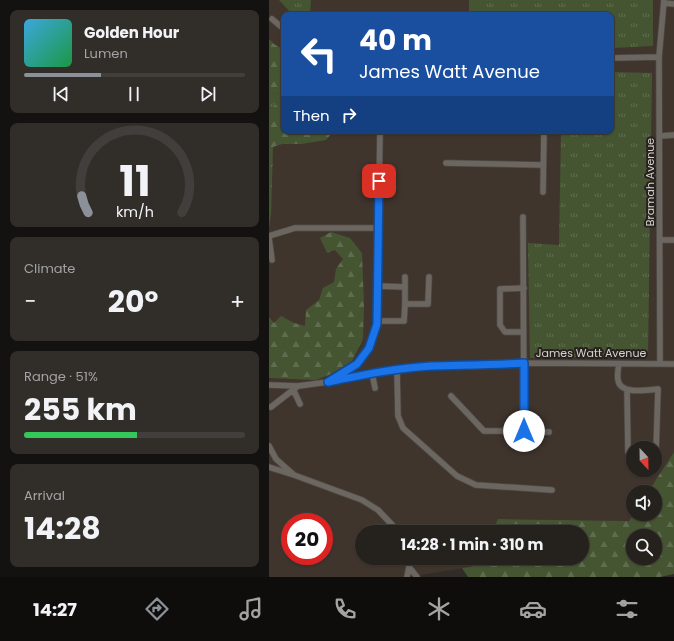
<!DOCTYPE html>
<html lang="en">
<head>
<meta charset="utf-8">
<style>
	:root { --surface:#25211d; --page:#312e2a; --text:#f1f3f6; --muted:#a3a3a4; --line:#423e3b; --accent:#8c9099 }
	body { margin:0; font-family:Poppins,sans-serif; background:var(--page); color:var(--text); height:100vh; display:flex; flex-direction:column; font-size:15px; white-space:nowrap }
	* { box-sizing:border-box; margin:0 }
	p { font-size:13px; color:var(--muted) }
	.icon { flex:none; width:22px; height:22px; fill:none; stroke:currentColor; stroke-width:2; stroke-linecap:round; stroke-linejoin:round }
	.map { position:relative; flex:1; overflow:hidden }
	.details { display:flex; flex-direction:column; gap:10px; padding:10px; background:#141210; width:269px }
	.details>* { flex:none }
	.hud { position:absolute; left:12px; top:12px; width:333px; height:122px; border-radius:8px; box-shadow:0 1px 3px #0004,0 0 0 1px var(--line); background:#1a4fa0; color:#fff; overflow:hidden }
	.needle { width:26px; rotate:158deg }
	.controls { position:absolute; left:357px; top:441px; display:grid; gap:8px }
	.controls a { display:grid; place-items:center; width:36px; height:36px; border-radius:50%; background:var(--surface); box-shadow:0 1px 3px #0004,0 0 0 1px var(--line); font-size:20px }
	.speed { position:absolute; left:12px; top:513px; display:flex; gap:8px; font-size:20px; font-weight:700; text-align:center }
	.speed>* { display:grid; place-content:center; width:52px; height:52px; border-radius:50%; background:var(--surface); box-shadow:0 1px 3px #0004,0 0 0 1px var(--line); line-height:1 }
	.speed .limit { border:6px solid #d22; background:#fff; color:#111 }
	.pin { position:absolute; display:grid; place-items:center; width:34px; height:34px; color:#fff; margin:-17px; border-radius:8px; box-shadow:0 2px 6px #0006 }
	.me { position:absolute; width:44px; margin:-22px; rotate:0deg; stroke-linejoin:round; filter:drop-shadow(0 0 3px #0008) }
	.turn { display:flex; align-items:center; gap:14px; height:84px; padding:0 12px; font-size:18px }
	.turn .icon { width:52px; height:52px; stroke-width:2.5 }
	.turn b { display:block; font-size:28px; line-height:34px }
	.then { display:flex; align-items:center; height:38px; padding:0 12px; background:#0003; gap:8px; font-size:15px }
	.big { font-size:30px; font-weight:700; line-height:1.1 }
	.details .card { flex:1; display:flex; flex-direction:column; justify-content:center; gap:6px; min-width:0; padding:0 14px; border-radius:8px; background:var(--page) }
	.details .dial { align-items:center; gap:0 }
	.dial svg { height:104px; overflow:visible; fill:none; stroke:var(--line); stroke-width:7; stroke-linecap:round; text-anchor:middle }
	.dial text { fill:var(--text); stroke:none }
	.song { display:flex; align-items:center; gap:12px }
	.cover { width:48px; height:48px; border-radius:6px; background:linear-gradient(135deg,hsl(200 70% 55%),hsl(140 70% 35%)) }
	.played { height:4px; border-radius:2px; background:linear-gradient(90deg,var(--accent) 35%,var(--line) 35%) }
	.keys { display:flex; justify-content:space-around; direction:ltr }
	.heat { display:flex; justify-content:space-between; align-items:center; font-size:22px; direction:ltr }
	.charge { height:6px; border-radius:3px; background:linear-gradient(90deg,#34c759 51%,var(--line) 0) }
	.trip { position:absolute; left:86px; top:525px; width:234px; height:40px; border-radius:20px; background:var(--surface); box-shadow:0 1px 3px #0004,0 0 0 1px var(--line); font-weight:700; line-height:40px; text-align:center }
	.menu { display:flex; height:64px; justify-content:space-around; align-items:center; background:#0f0d0c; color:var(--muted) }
	.menu .icon { width:28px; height:28px }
	.menu .current { color:var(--accent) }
	.menu b { font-size:18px; color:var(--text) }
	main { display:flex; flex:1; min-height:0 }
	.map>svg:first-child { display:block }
	.built { fill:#40352d; fill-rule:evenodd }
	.grass { fill:url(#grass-tufts) }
	.forest { fill:url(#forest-firs); fill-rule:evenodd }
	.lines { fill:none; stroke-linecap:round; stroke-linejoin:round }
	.service-casing { stroke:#4e4945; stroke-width:7 }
	.service { stroke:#6c6661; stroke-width:5.5 }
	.route-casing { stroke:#114b97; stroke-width:10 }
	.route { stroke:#1a73e8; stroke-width:7 }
	.labels { text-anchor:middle; stroke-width:4; stroke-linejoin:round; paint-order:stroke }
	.street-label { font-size:11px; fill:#d6d2cf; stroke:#28221e }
</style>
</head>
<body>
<main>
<section class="details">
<div class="card">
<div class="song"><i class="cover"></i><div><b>Golden Hour</b><p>Lumen</p></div></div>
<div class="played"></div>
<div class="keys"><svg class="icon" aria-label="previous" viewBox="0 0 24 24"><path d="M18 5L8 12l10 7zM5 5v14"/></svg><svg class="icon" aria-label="pause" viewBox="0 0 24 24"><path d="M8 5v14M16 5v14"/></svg><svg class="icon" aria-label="next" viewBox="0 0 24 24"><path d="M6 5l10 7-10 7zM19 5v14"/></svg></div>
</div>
<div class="card dial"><svg viewBox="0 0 100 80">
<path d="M14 69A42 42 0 1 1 86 69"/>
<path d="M14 69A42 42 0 0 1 9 56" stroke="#8c9099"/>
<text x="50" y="56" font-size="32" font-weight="700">11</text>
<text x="50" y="72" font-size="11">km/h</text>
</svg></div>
<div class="card"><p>Climate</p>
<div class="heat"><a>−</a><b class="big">20°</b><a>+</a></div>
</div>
<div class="card"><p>Range · 51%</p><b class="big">255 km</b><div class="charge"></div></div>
<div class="card"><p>Arrival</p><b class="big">14:28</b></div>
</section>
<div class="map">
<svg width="405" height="577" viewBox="0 0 405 577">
	<defs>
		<pattern id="grass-tufts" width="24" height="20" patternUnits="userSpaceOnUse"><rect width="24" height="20" fill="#455532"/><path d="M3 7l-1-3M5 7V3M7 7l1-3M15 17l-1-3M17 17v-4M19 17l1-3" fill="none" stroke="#5f6d4f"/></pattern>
		<pattern id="forest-firs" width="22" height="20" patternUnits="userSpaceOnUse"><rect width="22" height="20" fill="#455532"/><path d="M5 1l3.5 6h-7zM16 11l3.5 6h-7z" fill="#5f6d4f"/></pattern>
	</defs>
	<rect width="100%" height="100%" fill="#312c27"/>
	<path class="built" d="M0 0H405V452L379 492H364L365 514 360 521 229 519 223 532H93V558H212L208 566 139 577H0ZM15 15H342V131H15ZM364 448H386V470H364ZM21 522H55V556H21Z"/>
	<path class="grass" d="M10 0H42L41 15H24Z
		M200 0H384V46L342 48V15H200Z
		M342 72 383 73 379 355 261 358 259 243 290 245 292 131H342Z
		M0 92 10 94 15 92V100L0 109Z"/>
	<path class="forest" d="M0 39 5 44 15 50V92L10 94 0 92Z
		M15 100V131L64 132 57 140 32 144H13L4 147 2 214 0 228V109Z
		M62 232 81 238 93 253 95 304 94 339 83 361 62 374 47 380 0 378V317L5 323 12 316 25 323 36 326 37 310 50 300 54 288 65 282 67 269 74 259 66 250 58 253 51 238Z
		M405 452V574L391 577H199L193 568 208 566 212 558H313V532H223L229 519 360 521 365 514H386V492H379ZM364 536H386V558H364Z"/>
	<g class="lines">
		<defs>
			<path id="service" d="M395 3 405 4
				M3 19 15 29
				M342 58 390 57
				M391 136 405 135
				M177 163 274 165
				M274 192 275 131
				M254 217 255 431 280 432
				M0 236 26 228H110
				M0 238 3 260
				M391 240H405
				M109 286 136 287
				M136 304V277
				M108 321H135L136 304H159L160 277
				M254 332H236L231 325V289L255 288
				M350 364C349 369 348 375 349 380 351 395 378 390 389 389L387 452H386
				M391 364 390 57 395 0
				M128 370 129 416 134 428 188 476 207 485 283 490
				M103 373 106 388
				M63 379 88 364 100 348 108 324 111 131
				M0 385 29 386 59 382 103 373 162 366 221 365 255 363 405 364
				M24 389 31 404
				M358 390 359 452H364
				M182 396 215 431H255
				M2 407 29 386
				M0 446 7 459 24 474
				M0 467 25 475 93 500 109 510 130 532
				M140 567 148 577
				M138 577 140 567V558"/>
		</defs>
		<use href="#service" class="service-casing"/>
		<use href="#service" class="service"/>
	</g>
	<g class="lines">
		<defs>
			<path id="route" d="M110 181 108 324 100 348 88 364 59 382C93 375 127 368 162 366 193 365 224 365 255 363V431"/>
		</defs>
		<use href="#route" class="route-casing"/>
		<use href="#route" class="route"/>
	</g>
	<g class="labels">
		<g class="street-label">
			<text transform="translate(381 182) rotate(-90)" y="4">Bramah Avenue</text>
			<text x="322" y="357">James Watt Avenue</text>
		</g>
	</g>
</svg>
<div class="controls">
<a><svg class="needle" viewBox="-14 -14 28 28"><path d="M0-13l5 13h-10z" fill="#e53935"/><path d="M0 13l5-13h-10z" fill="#a3a3a4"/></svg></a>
<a><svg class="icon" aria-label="sound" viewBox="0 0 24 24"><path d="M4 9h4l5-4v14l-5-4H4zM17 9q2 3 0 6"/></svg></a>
<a><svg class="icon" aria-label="search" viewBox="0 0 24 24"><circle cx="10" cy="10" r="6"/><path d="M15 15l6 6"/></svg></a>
</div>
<div class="speed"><div class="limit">20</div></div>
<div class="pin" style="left:110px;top:181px;background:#d93025"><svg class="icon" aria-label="arrive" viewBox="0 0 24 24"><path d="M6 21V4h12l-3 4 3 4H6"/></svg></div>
<svg class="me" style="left:255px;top:431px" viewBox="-20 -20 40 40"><circle r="19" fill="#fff"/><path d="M0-13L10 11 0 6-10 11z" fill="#1a73e8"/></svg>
<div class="trip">14:28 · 1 min · 310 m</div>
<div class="hud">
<div class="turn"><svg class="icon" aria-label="left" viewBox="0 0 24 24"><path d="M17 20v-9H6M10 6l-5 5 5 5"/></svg><div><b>40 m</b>James Watt Avenue</div></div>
<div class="then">Then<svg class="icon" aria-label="right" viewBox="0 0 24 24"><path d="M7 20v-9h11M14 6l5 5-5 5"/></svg></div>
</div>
</div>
</main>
<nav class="menu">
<b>14:27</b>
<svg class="icon current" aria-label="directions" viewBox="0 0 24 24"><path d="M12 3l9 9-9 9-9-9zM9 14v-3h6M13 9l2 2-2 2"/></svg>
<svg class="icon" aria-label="music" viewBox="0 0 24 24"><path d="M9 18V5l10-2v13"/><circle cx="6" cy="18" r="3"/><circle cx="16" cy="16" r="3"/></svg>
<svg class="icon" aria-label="phone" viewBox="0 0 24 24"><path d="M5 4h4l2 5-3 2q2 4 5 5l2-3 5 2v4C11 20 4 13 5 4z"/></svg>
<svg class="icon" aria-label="climate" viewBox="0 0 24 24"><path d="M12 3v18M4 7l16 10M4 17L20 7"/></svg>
<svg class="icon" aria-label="car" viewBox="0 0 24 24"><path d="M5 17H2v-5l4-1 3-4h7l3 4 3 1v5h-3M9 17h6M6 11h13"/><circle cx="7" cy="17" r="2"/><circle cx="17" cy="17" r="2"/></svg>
<svg class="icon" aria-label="filters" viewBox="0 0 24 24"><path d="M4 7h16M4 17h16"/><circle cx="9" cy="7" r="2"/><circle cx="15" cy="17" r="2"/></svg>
</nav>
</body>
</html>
